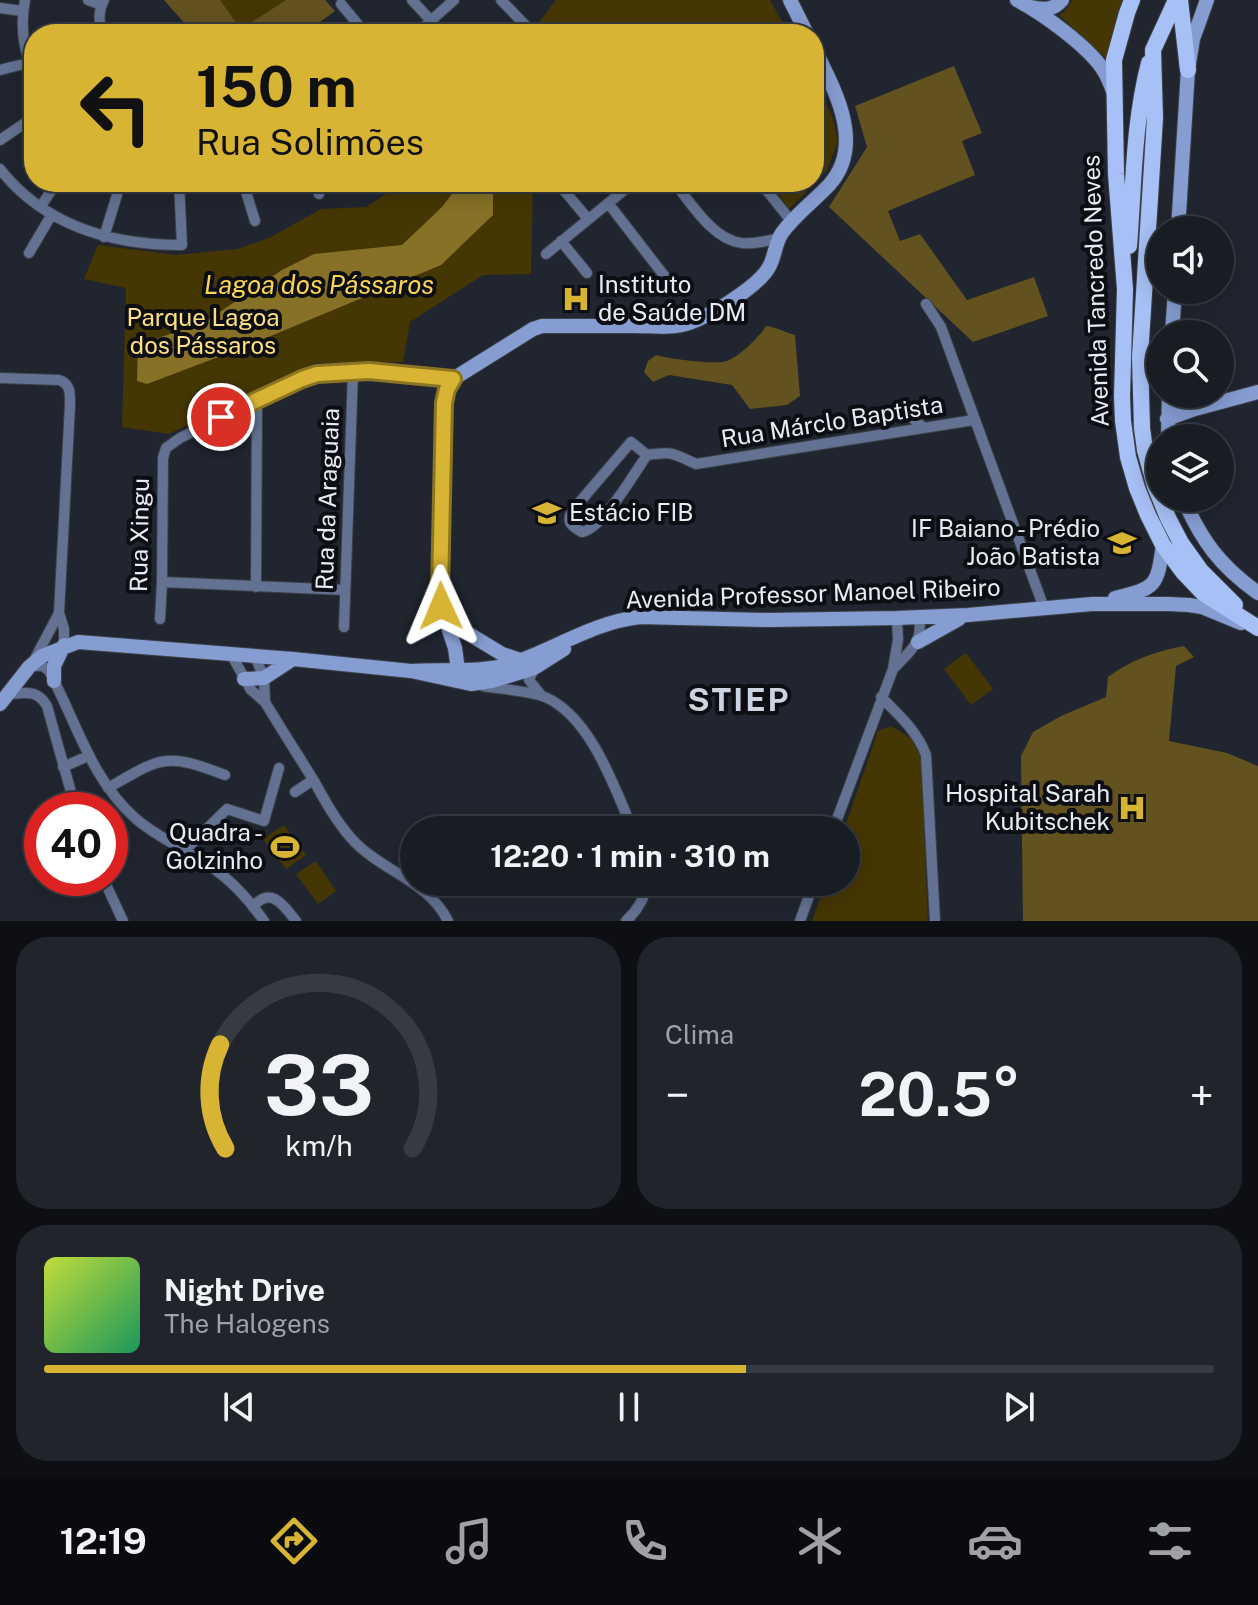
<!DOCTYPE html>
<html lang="pt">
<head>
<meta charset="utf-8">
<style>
	:root { --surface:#181c23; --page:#21252b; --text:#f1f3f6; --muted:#9fa1a6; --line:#363a41; --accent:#d8b434 }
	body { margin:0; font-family:"Public Sans",sans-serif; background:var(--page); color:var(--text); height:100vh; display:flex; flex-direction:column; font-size:30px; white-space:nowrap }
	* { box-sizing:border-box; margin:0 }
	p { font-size:26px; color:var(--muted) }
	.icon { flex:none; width:44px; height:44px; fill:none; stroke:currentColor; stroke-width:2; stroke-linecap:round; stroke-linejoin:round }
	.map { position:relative; height:921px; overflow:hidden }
	.panel { display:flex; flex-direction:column; gap:16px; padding:16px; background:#0d0f13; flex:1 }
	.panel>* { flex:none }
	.hud { position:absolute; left:24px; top:24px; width:800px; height:168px; border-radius:32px; box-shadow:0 4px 20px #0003,0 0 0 2px var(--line); background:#d8b434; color:#111; overflow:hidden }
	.tools { position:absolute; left:1146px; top:216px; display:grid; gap:16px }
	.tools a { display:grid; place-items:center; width:88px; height:88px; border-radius:50%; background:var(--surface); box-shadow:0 4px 20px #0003,0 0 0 2px var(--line); font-size:40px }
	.speed { position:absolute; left:24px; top:792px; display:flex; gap:16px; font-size:40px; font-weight:700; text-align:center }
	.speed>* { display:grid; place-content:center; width:104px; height:104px; border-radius:50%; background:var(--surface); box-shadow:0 4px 20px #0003,0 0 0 2px var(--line); line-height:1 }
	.speed .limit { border:12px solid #d22; background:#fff; color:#111 }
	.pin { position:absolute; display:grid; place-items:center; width:68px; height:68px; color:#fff; margin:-34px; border:4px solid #fff; border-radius:50%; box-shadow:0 2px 8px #0007 }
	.me { position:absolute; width:88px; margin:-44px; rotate:359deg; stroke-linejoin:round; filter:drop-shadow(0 0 6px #0008) }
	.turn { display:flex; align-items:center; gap:28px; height:168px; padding:0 40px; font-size:36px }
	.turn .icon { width:104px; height:104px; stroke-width:2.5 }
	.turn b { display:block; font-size:56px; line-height:68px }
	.big { font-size:60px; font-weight:700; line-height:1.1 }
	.panel .tile { flex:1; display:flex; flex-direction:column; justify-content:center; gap:12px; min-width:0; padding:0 28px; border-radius:32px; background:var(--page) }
	.panel .dial { align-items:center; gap:0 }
	.dial svg { height:208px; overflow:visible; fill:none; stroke:var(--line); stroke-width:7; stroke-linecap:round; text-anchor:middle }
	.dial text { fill:var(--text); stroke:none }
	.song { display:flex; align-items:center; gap:24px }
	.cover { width:96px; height:96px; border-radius:12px; background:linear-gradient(135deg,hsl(70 70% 55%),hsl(150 70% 35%)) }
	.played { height:8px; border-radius:4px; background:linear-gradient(90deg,var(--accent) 60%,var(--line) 60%) }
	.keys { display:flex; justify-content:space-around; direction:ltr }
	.heat { display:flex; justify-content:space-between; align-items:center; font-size:44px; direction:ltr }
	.panel .tiles { flex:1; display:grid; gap:16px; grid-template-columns:1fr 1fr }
	.tile:last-child { grid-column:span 2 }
	.trip { position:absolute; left:400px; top:816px; width:460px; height:80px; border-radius:40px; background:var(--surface); box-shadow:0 4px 20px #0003,0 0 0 2px var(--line); font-weight:700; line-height:80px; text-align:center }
	.menu { display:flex; height:128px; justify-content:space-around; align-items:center; background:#0a0b0e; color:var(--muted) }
	.menu .icon { width:56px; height:56px }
	.menu .current { color:var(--accent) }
	.menu b { font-size:36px; color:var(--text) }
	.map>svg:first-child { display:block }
	.green { fill:#453704 }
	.forest { fill:#61521f }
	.water { fill:#877127 }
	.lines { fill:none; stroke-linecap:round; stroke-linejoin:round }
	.street-casing { stroke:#3c414a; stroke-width:12 }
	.secondary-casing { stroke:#3c414a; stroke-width:16 }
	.primary-casing { stroke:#3c414a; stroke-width:18 }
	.street { stroke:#637292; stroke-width:10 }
	.secondary { stroke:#869dd1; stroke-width:14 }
	.primary { stroke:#a7c0f5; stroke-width:16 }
	.route-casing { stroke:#8c7522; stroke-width:20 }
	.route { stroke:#d8b434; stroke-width:14 }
	.labels { text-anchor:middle; stroke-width:8; stroke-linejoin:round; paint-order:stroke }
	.poi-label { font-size:24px; fill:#e8ecf3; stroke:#0c0e13; text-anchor:end }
	.street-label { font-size:24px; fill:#e8ecf3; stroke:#0c0e13 }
	.park-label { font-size:24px; fill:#fee082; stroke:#0c0e13 }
	.water-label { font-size:26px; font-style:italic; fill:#fbd554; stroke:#0c0e13 }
	.district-label { font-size:32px; font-weight:bold; letter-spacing:2px; fill:#cdd4e1; stroke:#0c0e13 }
</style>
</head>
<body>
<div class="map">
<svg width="1258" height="921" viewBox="0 0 1258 921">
	<rect width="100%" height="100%" fill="#20252f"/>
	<path class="green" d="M220 0H286L241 29Z
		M556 0H770L789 34H530Z
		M1073 0H1122L1110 43 1108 61 1059 15 1065 11Z
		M814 79 833 118 838 141 827 171 789 209 770 182H814Z
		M404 182H533L531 274 483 275 410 322 403 362 316 363 169 434 122 427 126 288 84 279 98 245 176 255 237 249 269 238 321 209 366 207Z
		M241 417 248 433 215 448 207 432Z
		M966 653 993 689 971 705 944 669Z
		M891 726 912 739 921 758 928 921H812L826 882H846V830H844L878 731Z
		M284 825 306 855 286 869 263 839Z
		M316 861 336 891 318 904 296 874Z"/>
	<path class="forest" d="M164 0H220L241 29 286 0H325L335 11 304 34H194Z
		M954 66 982 133 962 141 975 175 888 211 900 241 920 234 967 300 1034 277 1048 316 973 342 829 207 867 147 855 106Z
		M766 326C776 327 784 332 795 335L800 396 787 405 750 409 732 385 669 375 653 382 644 372 648 361 656 355C669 359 716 365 727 361 740 356 759 337 766 326Z
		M1184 646 1194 657 1176 666 1169 741 1227 753 1258 766V921H1023L1021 756 1033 732 1061 716 1106 697 1108 677C1130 660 1157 651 1184 646Z"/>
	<path class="water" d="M461 182H489L493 186V215L441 265 237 350 147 384 137 381 138 345 205 322 282 270 314 254 402 245 442 207Z"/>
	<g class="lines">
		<defs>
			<path id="street" d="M25 0C20 25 24 52 34 75
				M88 0 102 5
				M412 0 443 34
				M501 0 526 26
				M341 4 366 34
				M0 8 22 11
				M102 34C99 23 98 10 104 0
				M416 34 454 0
				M0 70 32 62
				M0 140 34 117
				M0 169C45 226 112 245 182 245L179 182
				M243 182 255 221
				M314 182 319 194
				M557 182 588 219
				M674 182C691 203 713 240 742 243 755 244 767 241 779 238
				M760 182 792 222
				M608 203 666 278
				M41 206 57 182
				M104 237 121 182
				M561 241 587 273
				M29 253 52 214
				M546 254 634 182
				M926 304 941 327 1044 608
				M0 378 59 380C71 384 70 394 70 405L59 613 64 629V645
				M911 417 924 428
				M647 455 631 442 572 511C566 522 571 526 582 532 603 528 633 475 647 455 673 451 672 453 696 464L974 420
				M162 582 345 590
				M256 587 257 400
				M59 613 31 666H43L49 671C76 721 91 779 135 818 159 839 188 850 213 868 233 882 250 901 264 921
				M160 619 162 582 163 458 166 448 180 438 286 386 317 374 369 371 453 379
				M344 627 353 371
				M231 654 251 690 265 702C281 729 298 755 314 781 325 801 336 821 351 838 380 871 428 880 448 921
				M255 656 264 678 265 702
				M895 667C911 650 923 643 919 617
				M534 668 529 680 541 695
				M483 686C500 689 530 691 545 697 591 717 614 787 633 830
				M9 694C26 693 37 689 47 706L76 810
				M881 697C899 715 917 731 926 755L935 921
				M63 767 88 756
				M108 788C162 757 165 752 225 775
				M295 792 313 780
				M833 830 893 669 898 640 897 618
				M184 851 227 809 264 821 279 768
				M103 878 123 921
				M253 907C271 885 284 906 296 921
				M626 921C638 910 645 898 648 882
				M800 921 814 882"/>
			<path id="secondary" d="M790 0 807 34
				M1017 0C1042 13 1086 45 1102 68 1107 75 1110 83 1113 91
				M1031 7C1044 10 1054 10 1062 0
				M1178 230 1188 70 1193 39 1207 0
				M1172 334 1175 290
				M1167 419 1195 409 1258 392
				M1168 438 1169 394
				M1183 498C1201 540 1220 566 1258 593
				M1115 598C1157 588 1157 586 1163 545
				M446 620 502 654 520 660
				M918 642 959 619
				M458 670 455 648 443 612 440 591 444 403 447 389 453 379 533 329 542 326C573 326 604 326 634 326 652 326 673 329 689 323 710 316 759 286 769 267 775 257 775 243 782 233 795 215 814 201 829 185 866 144 834 89 814 48
				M411 671C442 669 481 673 511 664 555 649 594 622 640 617L769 620 897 618 968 615 1092 604H1169L1189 605 1202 607 1241 623
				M244 679 264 678 293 659
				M54 681V666L64 645
				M0 704 29 667 42 656 78 642 293 659 411 671 471 684 492 681 534 668 564 649"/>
			<path id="primary" d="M1132 0 1127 13 1114 60 1116 174 1125 289 1122 396 1123 421 1128 457 1137 488 1148 515 1163 545 1183 572 1203 593 1258 628
				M1176 0 1153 50 1155 118 1140 357 1142 428 1145 450 1155 486 1168 518 1181 543 1201 571 1235 605
				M1180 0 1188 70
				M1129 246C1134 184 1133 125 1149 63"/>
		</defs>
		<use href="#street" class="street-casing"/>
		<use href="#secondary" class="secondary-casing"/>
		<use href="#primary" class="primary-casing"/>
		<use href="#street" class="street"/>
		<use href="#secondary" class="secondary"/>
		<use href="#primary" class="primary"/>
	</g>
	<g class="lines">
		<defs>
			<path id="route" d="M221 417 302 379 317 374 369 371 453 379 447 389 444 403 440 591 441 606"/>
		</defs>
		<use href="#route" class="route-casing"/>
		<use href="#route" class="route"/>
	</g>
	<defs>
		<symbol id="hospital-bare" viewBox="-9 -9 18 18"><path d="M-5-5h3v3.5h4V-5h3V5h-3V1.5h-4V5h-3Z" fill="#d8b434" stroke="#0c0e13" stroke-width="2.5" paint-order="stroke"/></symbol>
		<symbol id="university-bare" viewBox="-9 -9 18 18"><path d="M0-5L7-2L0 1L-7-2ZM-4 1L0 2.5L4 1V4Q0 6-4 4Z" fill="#d8b434" stroke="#0c0e13" stroke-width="2.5" paint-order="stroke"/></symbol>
		<symbol id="stadium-bare" viewBox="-9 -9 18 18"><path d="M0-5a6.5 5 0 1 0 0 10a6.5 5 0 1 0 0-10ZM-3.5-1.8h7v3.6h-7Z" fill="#d8b434" stroke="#0c0e13" stroke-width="2.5" paint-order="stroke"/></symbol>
	</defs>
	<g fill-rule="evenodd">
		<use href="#hospital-bare" x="556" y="279" width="40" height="40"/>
		<use href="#university-bare" x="527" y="493" width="40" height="40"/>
		<use href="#university-bare" x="1102" y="523" width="40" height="40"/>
		<use href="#hospital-bare" x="1112" y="788" width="40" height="40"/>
		<use href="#stadium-bare" x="265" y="827" width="40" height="40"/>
	</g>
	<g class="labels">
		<g class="poi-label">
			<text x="598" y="293" text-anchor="start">Instituto<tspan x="598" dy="28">de Saúde DM</tspan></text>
			<text x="569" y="521" text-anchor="start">Estácio FIB</text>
			<text x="1100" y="537">IF Baiano - Prédio<tspan x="1100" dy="28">João Batista</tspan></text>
			<text x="1110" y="802">Hospital Sarah<tspan x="1110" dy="28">Kubitschek</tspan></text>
			<text x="263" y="841">Quadra -<tspan x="263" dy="28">Golzinho</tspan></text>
		</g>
		<g class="street-label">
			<text transform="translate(1096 291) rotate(-92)" y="8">Avenida Tancredo Neves</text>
			<text transform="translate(832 422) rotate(-9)" y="8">Rua Márclo Baptista</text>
			<text transform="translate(328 499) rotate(-88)" y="8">Rua da Araguaia</text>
			<text transform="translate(140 535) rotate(-89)" y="8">Rua Xingu</text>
			<text transform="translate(813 594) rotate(-2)" y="8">Avenida Professor Manoel Ribeiro</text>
		</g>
		<g class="park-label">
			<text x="203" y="326">Parque Lagoa<tspan x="203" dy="28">dos Pássaros</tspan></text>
		</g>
		<g class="water-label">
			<text x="319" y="294">Lagoa dos Pássaros</text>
		</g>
		<g class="district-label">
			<text x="739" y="711">STIEP</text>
		</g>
	</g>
</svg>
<div class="tools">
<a><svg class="icon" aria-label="sound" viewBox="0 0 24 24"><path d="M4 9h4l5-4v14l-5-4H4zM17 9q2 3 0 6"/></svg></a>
<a><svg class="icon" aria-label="search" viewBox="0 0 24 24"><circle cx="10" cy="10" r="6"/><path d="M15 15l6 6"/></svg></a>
<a><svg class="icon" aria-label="layers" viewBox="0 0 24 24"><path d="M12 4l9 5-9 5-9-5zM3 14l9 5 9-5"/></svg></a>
</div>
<div class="speed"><div class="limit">40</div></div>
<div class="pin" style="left:221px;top:417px;background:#d93025"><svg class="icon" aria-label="arrive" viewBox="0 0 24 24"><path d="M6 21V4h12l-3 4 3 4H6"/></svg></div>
<svg class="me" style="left:441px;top:606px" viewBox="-20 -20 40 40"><path d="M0-17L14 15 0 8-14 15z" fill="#d8b434" stroke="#fff" stroke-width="4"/></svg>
<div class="trip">12:20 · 1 min · 310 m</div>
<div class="hud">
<div class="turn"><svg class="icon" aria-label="left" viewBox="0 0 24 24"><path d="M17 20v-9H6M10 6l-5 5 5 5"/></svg><div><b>150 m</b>Rua Solimões</div></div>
</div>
</div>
<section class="panel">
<div class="tiles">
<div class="tile dial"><svg viewBox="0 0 100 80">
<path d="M14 69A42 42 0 1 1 86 69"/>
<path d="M14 69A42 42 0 0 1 12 29" stroke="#d8b434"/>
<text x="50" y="56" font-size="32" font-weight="700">33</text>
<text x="50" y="72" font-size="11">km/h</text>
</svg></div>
<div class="tile"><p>Clima</p>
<div class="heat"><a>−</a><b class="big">20.5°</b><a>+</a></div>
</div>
<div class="tile">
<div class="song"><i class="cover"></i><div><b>Night Drive</b><p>The Halogens</p></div></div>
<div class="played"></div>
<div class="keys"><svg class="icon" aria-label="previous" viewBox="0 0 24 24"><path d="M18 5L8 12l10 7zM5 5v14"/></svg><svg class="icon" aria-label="pause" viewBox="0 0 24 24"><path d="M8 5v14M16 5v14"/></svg><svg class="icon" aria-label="next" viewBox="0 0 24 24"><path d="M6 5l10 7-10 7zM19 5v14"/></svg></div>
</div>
</div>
</section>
<nav class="menu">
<b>12:19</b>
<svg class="icon current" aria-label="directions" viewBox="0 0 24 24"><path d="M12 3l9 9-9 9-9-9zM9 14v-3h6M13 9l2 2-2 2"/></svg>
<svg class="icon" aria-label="music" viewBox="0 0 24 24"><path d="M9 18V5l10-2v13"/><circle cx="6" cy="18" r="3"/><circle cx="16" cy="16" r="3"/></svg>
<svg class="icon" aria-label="phone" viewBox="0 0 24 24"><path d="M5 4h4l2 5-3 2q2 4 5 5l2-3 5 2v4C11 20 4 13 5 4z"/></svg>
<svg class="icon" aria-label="climate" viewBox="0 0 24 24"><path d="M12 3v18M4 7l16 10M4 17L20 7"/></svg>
<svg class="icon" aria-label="car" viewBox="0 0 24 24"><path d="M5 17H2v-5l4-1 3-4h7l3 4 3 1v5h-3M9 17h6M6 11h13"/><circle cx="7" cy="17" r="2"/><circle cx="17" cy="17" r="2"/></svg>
<svg class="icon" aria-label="filters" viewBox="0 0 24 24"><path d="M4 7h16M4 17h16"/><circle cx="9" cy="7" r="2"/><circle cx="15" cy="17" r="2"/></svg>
</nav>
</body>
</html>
